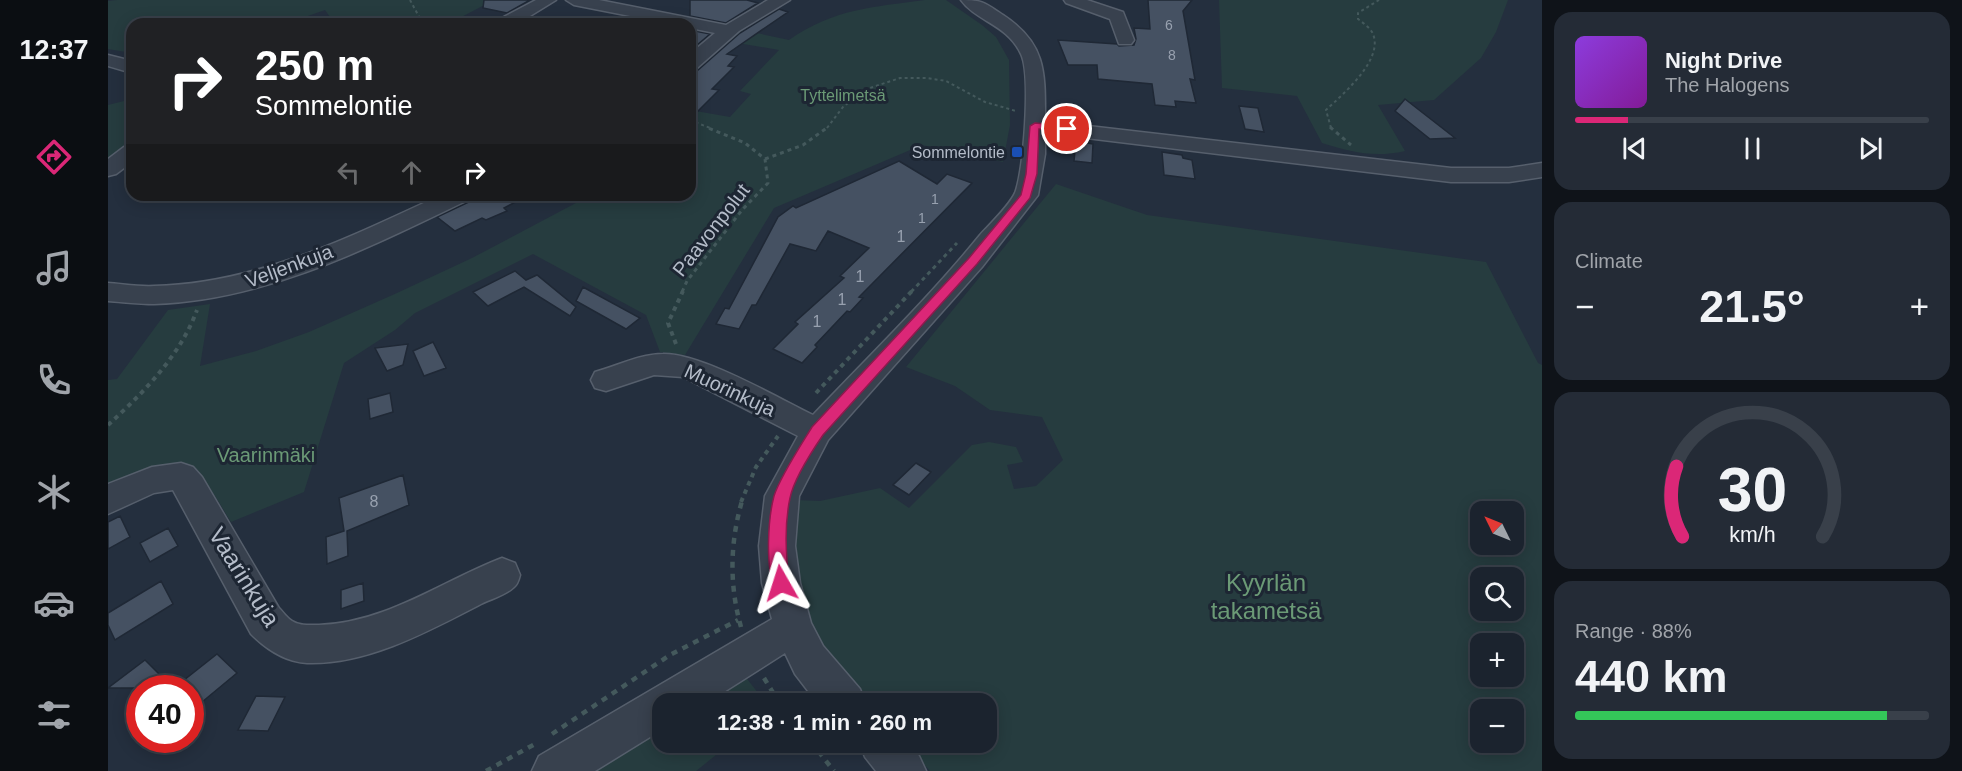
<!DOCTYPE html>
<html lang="en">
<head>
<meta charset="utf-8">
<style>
	:root { --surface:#1b232e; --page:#242b36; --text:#f1f3f6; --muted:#a0a4aa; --line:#39404a; --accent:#db2777 }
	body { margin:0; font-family:Helvetica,sans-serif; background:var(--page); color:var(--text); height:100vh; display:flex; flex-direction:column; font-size:22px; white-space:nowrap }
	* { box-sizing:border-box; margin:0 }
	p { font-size:20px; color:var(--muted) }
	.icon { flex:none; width:33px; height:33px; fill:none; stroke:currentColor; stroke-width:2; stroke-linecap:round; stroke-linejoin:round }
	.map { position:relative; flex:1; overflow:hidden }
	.drawer { display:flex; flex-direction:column; gap:12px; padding:12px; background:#0f1319; width:420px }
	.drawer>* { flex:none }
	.hud { position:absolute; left:18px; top:18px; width:570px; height:183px; border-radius:18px; box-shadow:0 3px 15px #0003,0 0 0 2px var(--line); background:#202124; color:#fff; overflow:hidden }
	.needle { width:39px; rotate:313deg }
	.tools { position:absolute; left:1362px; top:501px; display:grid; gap:12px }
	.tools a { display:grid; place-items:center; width:54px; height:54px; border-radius:12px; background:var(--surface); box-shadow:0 3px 15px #0003,0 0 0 2px var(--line); font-size:30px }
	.speed { position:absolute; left:18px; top:675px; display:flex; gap:12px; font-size:30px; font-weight:700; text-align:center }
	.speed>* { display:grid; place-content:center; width:78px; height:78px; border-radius:50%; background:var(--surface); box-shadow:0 3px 15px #0003,0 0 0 2px var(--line); line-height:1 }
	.speed .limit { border:9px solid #d22; background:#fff; color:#111 }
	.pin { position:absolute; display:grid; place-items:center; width:51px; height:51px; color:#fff; margin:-26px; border:3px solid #fff; border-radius:50%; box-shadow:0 2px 6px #0007 }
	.me { position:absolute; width:66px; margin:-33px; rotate:354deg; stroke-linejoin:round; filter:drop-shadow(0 0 4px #0008) }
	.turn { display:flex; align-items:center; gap:21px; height:126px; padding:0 30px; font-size:27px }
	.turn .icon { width:78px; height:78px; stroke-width:2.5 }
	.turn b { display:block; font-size:42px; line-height:51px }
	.lanes { display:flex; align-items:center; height:57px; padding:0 30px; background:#0003; justify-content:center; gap:30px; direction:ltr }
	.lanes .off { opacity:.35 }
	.big { font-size:45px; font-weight:600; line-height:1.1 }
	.drawer .widget { flex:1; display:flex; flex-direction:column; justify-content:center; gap:9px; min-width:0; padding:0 21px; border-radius:18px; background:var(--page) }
	.drawer .dial { align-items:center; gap:0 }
	.dial svg { height:156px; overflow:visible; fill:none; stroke:var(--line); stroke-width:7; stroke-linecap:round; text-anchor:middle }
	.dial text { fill:var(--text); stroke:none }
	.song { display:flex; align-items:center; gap:18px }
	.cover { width:72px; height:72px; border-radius:9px; background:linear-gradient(135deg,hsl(270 70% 55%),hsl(290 70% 35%)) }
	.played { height:6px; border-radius:3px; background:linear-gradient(90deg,var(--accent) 15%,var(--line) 15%) }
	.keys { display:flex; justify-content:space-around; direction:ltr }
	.heat { display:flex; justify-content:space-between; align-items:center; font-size:33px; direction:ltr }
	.charge { height:9px; border-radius:4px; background:linear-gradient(90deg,#34c759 88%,var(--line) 0) }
	.trip { position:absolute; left:544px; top:693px; width:345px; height:60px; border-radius:18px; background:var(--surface); box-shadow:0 3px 15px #0003,0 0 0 2px var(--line); font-weight:600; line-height:60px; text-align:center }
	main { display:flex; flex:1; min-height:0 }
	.tab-bar { display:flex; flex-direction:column; width:108px; justify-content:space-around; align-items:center; background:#0b0e12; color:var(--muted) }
	.tab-bar .icon { width:42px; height:42px }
	.tab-bar .selected { color:var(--accent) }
	.tab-bar b { font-size:27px; color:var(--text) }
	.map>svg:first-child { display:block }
	.green { fill:#263c3f; fill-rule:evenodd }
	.building { fill:#455162; stroke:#1f2835; stroke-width:1.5 }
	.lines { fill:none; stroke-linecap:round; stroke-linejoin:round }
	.minor-casing { stroke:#565f6c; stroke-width:3 }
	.path-far3 { stroke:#44595c; stroke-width:2; stroke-dasharray:3 3; stroke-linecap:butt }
	.path-far2 { stroke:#44595c; stroke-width:3; stroke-dasharray:4 4; stroke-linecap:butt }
	.path-far1 { stroke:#44595c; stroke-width:4; stroke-dasharray:4.5 4.5; stroke-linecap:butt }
	.path { stroke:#44595c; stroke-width:4.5; stroke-dasharray:6 6; stroke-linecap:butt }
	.minor { fill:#38414e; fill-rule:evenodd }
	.route { fill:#db2777; stroke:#8e194d; stroke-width:1.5 }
	.transit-dot { fill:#1a4fb4; stroke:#1d2633; stroke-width:2 }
	.labels { text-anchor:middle; stroke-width:6; stroke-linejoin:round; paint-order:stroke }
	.far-number-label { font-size:14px; fill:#98a1af }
	.far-park-label { font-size:16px; fill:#6b9a76; stroke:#1d2633 }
	.far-poi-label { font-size:16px; fill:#b4bcc9; stroke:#1d2633; text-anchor:end }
	.number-label { font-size:16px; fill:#98a1af }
	.street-label { font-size:20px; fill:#b4bcc9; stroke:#1d2633 }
	.park-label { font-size:20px; fill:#6b9a76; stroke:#1d2633 }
	.near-street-label { font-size:24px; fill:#b4bcc9; stroke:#1d2633 }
	.near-park-label { font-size:24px; fill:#6b9a76; stroke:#1d2633 }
</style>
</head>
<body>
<main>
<nav class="tab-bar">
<b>12:37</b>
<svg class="icon selected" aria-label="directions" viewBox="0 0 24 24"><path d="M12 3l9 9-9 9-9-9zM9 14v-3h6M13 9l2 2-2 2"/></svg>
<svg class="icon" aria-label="music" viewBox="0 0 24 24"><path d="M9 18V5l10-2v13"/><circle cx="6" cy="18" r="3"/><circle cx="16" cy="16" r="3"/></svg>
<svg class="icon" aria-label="phone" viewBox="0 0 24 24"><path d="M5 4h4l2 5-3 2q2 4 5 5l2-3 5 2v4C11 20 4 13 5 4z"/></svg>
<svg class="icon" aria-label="climate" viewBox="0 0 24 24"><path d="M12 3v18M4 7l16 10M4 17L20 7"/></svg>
<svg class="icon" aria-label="car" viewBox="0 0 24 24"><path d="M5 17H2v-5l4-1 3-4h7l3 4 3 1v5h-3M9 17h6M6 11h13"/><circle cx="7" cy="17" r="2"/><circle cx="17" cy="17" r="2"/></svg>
<svg class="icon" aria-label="filters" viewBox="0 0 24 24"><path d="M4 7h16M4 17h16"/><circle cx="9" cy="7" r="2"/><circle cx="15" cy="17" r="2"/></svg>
</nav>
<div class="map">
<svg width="1434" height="771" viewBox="0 0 1434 771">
	<rect width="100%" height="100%" fill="#242f3e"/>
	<path class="green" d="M9 0H386L340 24H227L217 10 177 24H24V53L0 49V1Z
		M817 0H838L874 25 888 37 901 60 902 125 895 162 814 145 666 208 577 355 552 352 538 315 425 254 307 313 287 330 236 363 196 492 123 522C113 506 102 486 89 473 65 449 23 480 0 491V380L9 379 60 310 102 304 92 366 148 351 201 332 289 293 364 258 483 195H582V110L622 117 643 94 632 91 671 50 618 41 630 29 681 40C725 9 765 7 817 0Z
		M1111 0H1400L1388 32 1373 58 1326 100 1270 105 1297 151C1267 158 1242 152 1214 143L1189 96 1114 88Z
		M24 99V140L0 158V105Z
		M948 184 1039 215 1378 262 1430 363 1434 365V771H822L797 743 879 742V704L763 703 721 655 706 633 685 574 688 500 712 501 772 488 801 508 864 445 881 442 908 447 915 462 899 465 906 489 928 486 955 460 934 417 882 410 847 386 798 367ZM1372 512H1406V544H1372ZM1372 578H1406V610H1372ZM1372 644H1406V676H1372ZM1372 710H1406V742H1372Z
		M636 675 658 703 586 704Z
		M555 722V742L623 743 588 771H473Z"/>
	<path class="building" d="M376 0H422L399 13 375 8Z
		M582 0H639L650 3 618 23 582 16Z
		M1040 0H1084L1075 11 1087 80 1082 79 1088 103 1067 101 1068 107 1047 105 1044 84 990 79 989 65H960L950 40 1009 44 1011 46 1026 45 1028 39 1026 28 1042 29Z
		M671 9 680 12 619 54 629 56 620 66 626 67 604 89 611 90 582 119V72L590 70 632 33Z
		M582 30 602 34 582 51Z
		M1297 99 1347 138 1322 139 1287 111Z
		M1131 106 1150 108 1156 132 1137 129Z
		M968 141 985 144 984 163 966 161Z
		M1054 152 1074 155 1075 158 1084 160 1087 179 1056 175Z
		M791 161 829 184 839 174 864 183 751 297 755 298 742 312 739 311 707 345 709 347 694 363 665 349 690 324 687 322 736 278 732 276 761 248 720 231 708 251 682 244 648 305H644L631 329 608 324 617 308 621 309 670 217 685 206 688 208Z
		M366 195H421L396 208 399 211 378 220 374 218 347 231 329 217 361 202Z
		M407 271 418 280 429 275 468 307 462 316 416 287 380 306 365 292Z
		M475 287 532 318 518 329 468 301Z
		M325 342 338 368 316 376 305 351Z
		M300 344 295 365 279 371 267 348Z
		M282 393 285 412 262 419 260 399Z
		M808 463 823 472 801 495 785 485Z
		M295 475 301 505 239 531 240 556 219 564 218 537 236 531 231 498Z
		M12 516 22 537 0 549V522Z
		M60 528 70 546 42 562 32 543Z
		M53 581 65 604 7 640 0 625V613Z
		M255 583 256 601 233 609V590Z
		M109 654 129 673 82 712V688H66Z
		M37 660 65 688H0Z
		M148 696 177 697 160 731 130 730Z"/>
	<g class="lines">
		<defs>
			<path id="minor" d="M428 0H448L409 24H387L390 20Z
				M458 0H491L618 25 660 0H682L631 31 589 68 582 70V54L607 33 582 28V24H563L466 5Z
				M853 0C875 0 877 3 895 15 939 44 937 73 937 121L1343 168H1401L1434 163V177L1401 182H1343L937 133V154L930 195 874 267 720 440 691 496 687 546 692 583 703 623 715 646 752 689 758 704H710L687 674 677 653 597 704H555V729L487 771H424L431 756 664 619 654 583 651 546 657 496 690 436 575 377 546 375 498 391 487 388 483 380 487 372C509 366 532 354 555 354 593 353 668 397 705 415 761 356 821 298 872 235 882 224 901 206 907 193 916 171 923 74 913 54 899 24 869 22 853 0Z
				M956 0H979L1015 12 1026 40 1023 44H1011L1002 19 958 3Z
				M0 55 24 61V73L0 66Z
				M24 146V162L8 174 0 176V159L16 147Z
				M333 195H364L360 200C262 247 157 301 46 304 31 304 15 302 0 301V283C15 284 31 287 46 286 148 284 242 237 333 195Z
				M73 463 85 467 94 477 171 608C175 612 179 618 184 621 192 626 202 625 211 625 278 623 334 581 394 558L407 563 412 575C411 579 409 585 406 587 398 595 383 599 373 604 321 631 259 665 199 663 178 662 158 649 143 634L65 490 46 493 0 514V484L44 467Z
				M751 742H800L811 756 818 771H768L757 757Z"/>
		</defs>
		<use href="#minor" class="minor-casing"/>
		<path class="path-far3" d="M302 0 315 24
			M582 120 602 128
			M719 128 735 107 756 90 792 78H819L838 81 877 102 908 111
			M1223 128 1218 110C1235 94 1278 58 1264 32 1261 27 1255 23 1250 19V13L1271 0"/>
		<path class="path-far2" d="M1222 127 1243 145
			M657 159 695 145 720 127
			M574 292 579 281 634 210 660 183 657 159 637 143 598 127
			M803 292 849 243"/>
		<path class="path-far1" d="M568 344 560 323 575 291
			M708 393 804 291
			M0 425C36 392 72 356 89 310
			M633 502 648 467 670 436"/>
		<path class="path" d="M633 627C621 585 622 542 634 501
			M656 678 672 704
			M444 734 562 655 630 620
			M703 742 726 771
			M378 771 427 744"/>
		<use href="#minor" class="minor"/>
	</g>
	<path class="route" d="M927 123 959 126 964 129 959 132 931 129 929 174 922 198 869 264 715 435C704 451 686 479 682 498 676 526 678 555 681 583L679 588 673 591 667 588C657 567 660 519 666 496 672 477 693 445 704 427L861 258 913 195 918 174 922 126Z"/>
	<rect class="transit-dot" x="903" y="146" width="12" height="12" rx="3"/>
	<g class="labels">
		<g class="far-number-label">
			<text x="1061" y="30">6</text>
			<text x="1064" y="60">8</text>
			<text x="827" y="204">1</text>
			<text x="814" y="223">1</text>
		</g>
		<g class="far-park-label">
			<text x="735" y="101">Tyttelimetsä</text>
		</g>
		<g class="far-poi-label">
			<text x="897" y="158">Sommelontie</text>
		</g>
		<g class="number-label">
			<text x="793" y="242">1</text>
			<text x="752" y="282">1</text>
			<text x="734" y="305">1</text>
			<text x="709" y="327">1</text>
			<text x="266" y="507">8</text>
		</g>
		<g class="street-label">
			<text transform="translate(603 230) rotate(-52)" y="7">Paavonpolut</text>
			<text transform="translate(181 266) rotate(-20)" y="7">Veljenkuja</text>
			<text transform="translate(622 390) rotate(25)" y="7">Muorinkuja</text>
		</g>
		<g class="park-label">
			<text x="158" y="462">Vaarinmäki</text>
		</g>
		<g class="near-street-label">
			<text transform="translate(136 577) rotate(58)" y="8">Vaarinkuja</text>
		</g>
		<g class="near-park-label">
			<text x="1158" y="591">Kyyrlän<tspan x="1158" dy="28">takametsä</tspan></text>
		</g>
	</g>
</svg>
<div class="tools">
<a><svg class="needle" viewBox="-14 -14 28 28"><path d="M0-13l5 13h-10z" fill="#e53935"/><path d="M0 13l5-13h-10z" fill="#a0a4aa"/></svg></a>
<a><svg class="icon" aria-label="search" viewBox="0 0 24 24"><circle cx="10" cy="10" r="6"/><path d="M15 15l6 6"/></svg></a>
<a>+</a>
<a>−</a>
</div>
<div class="speed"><div class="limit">40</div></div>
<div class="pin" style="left:959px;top:129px;background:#d93025"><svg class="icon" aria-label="arrive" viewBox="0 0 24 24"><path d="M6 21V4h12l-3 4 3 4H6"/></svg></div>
<svg class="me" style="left:673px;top:583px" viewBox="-20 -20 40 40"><path d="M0-17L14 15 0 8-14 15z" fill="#db2777" stroke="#fff" stroke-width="4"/></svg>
<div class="trip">12:38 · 1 min · 260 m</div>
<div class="hud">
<div class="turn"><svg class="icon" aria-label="right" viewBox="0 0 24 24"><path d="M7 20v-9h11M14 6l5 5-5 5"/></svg><div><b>250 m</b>Sommelontie</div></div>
<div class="lanes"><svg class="icon off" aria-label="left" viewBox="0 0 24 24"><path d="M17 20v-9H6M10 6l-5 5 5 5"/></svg><svg class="icon off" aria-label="ahead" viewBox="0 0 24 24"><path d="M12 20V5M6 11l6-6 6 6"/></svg><svg class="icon" aria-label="right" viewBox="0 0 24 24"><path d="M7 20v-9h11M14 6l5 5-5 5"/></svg></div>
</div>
</div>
<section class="drawer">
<div class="widget">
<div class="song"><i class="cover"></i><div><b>Night Drive</b><p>The Halogens</p></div></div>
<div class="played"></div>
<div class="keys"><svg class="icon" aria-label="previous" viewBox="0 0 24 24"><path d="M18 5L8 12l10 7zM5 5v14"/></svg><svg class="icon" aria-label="pause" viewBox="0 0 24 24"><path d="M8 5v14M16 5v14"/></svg><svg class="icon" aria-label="next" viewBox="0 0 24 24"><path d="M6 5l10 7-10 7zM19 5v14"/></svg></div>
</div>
<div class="widget"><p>Climate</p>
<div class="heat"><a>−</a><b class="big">21.5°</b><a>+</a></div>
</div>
<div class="widget dial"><svg viewBox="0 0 100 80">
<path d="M14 69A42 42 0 1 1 86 69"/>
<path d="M14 69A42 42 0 0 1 11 33" stroke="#db2777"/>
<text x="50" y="56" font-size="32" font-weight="700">30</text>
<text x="50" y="72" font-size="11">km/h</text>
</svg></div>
<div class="widget"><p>Range · 88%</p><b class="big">440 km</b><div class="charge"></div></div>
</section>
</main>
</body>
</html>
